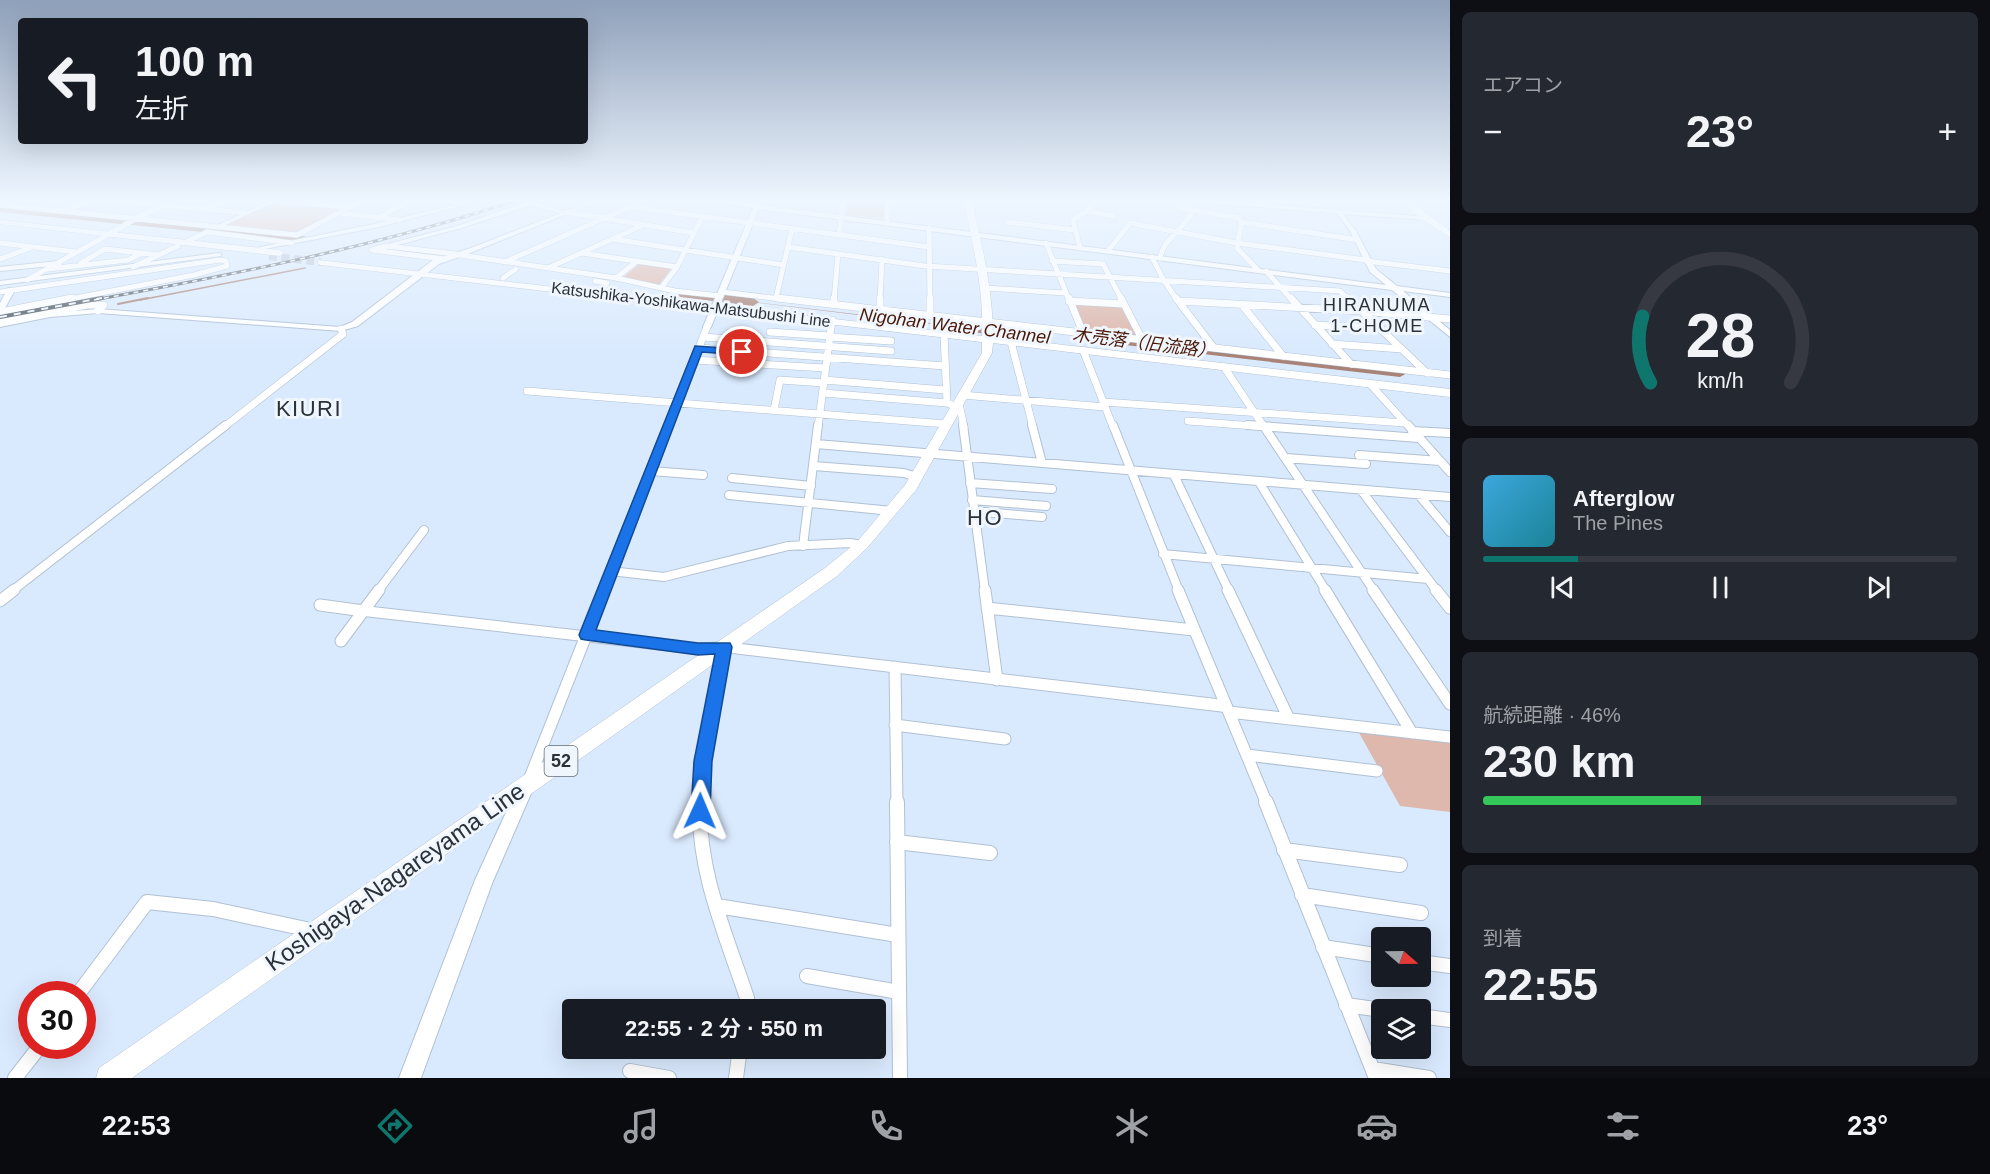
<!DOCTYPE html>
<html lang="ja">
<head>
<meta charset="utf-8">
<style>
	:root { --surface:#171b24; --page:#242831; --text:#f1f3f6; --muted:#9ea1a6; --line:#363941; --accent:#0f766e }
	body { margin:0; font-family:Helvetica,"Noto Sans JP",sans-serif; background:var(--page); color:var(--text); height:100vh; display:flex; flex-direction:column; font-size:22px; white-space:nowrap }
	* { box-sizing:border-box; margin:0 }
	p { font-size:20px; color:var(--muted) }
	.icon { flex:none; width:33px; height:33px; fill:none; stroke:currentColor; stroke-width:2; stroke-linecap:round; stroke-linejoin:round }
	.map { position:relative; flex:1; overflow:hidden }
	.details { display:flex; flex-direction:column; gap:12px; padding:12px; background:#0d0f14; width:540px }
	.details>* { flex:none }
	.banner { position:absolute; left:18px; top:18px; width:570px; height:126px; border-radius:6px; box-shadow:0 6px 24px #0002; background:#171b24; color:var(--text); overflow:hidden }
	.needle { width:39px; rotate:110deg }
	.fabs { position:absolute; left:1371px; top:927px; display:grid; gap:12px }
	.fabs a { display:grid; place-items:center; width:60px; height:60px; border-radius:6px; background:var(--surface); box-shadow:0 6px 24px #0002; font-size:30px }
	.speed { position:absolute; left:18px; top:981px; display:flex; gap:12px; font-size:30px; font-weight:700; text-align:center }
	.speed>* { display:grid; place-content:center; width:78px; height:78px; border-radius:50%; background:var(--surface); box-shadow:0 6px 24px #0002; line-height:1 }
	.speed .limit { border:9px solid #d22; background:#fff; color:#111 }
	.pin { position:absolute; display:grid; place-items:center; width:51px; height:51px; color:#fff; margin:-26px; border:3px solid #fff; border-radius:50%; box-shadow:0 2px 6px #0007 }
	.me { position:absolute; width:66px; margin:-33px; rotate:1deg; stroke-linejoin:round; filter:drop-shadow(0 0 4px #0008) }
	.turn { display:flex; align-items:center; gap:21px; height:126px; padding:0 18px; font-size:27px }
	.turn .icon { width:78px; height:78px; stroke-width:2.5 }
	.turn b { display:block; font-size:42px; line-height:51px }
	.big { font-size:45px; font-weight:600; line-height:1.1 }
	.details .card { flex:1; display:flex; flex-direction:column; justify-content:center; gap:9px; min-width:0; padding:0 21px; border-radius:9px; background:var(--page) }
	.details .dial { align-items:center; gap:0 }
	.dial svg { height:156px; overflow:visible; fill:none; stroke:var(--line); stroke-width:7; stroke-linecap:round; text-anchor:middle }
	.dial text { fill:var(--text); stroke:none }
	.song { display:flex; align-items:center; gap:18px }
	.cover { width:72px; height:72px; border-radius:9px; background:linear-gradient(135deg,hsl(200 70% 55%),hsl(190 70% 35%)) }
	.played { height:6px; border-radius:3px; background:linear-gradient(90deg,var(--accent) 20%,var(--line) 20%) }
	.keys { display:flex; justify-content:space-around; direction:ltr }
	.heat { display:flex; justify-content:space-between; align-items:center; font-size:33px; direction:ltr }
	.charge { height:9px; border-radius:4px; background:linear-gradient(90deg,#34c759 46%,var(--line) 0) }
	.trip { position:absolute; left:562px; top:999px; width:324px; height:60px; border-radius:6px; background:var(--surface); box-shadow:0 6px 24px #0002; font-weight:600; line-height:60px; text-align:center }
	.tab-bar { display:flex; height:96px; justify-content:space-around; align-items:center; background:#090b0e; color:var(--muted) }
	.tab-bar .icon { width:42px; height:42px }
	.tab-bar .on { color:var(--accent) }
	.tab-bar b { font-size:27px; color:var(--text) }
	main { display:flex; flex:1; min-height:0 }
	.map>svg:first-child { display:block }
	.green { fill:#deb8ac }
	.water { fill:#a98376 }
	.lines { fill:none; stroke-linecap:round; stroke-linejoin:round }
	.stream-far1 { stroke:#a98376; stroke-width:1.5 }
	.stream { stroke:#a98376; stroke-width:2 }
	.river { fill:#a98376; fill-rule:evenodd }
	.primary-tunnel { stroke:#b7c5d7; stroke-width:8; stroke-dasharray:8 4.5; stroke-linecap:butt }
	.minor-far4-casing { stroke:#b1c0d3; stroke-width:6 }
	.minor-far3-casing { stroke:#b1c0d3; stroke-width:8 }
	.minor-far2-casing { stroke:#b1c0d3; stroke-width:10 }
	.minor-far1-casing { stroke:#b1c0d3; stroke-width:13 }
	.minor-casing { stroke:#b1c0d3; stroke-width:16 }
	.tertiary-casing { stroke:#b1c0d3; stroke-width:2 }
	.primary-casing { stroke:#b1c0d3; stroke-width:1 }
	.minor-far4 { stroke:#fff; stroke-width:5 }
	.minor-far3 { stroke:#fff; stroke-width:7 }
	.minor-far2 { stroke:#fff; stroke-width:8 }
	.minor-far1 { stroke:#fff; stroke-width:11 }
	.minor { stroke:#fff; stroke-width:14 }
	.tertiary { fill:#fff; fill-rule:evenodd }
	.primary { fill:#fff; fill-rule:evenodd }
	.rail-far1-casing { stroke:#555d68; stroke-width:3 }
	.rail-casing { stroke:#555d68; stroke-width:4 }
	.rail-far1 { stroke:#f0f6fe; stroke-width:1.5; stroke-dasharray:5; stroke-linecap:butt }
	.rail { stroke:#f0f6fe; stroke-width:2; stroke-dasharray:7; stroke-linecap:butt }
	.route { fill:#1a73e8; stroke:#114b97; stroke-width:1.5 }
	.labels { text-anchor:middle; stroke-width:6; stroke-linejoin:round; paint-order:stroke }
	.far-street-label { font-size:16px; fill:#2b3139; stroke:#f0f6fe }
	.far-neighbourhood-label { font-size:18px; letter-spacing:1.5px; fill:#2b3139; stroke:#f0f6fe }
	.far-water-label { font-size:18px; font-style:italic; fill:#4a1806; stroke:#f0f6fe }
	.shield { fill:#f0f6fe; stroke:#666c74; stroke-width:1.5 }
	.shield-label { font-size:18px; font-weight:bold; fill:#2b3139 }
	.quarter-label { font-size:22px; letter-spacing:1.5px; fill:#2b3139; stroke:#f0f6fe }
	.near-street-label { font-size:24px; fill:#2b3139; stroke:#f0f6fe }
</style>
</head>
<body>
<main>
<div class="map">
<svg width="1450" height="1078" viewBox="0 0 1450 1078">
	<rect width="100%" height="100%" fill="#daeafe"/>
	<path class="green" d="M277 201 346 208 296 233 226 225Z
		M846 201H885V218L847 215Z
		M639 264 672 268 658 286 622 278Z
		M1074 304 1121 306 1137 337 1085 331Z
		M1358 731 1450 742V812L1400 806Z"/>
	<path class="water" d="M727 299 982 329 981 330Z"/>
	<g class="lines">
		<path class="stream-far1" d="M140 300 305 268"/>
		<path class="stream" d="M118 304 148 298"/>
		<path class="river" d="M0 206 304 236 309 239 304 242 0 212Z
			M684 290 753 298 759 302 753 306 680 297 678 294Z
			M967 324 1030 331 1037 335 1030 339 962 331 960 328 962 325Z
			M1104 335 1400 369 1407 373 1400 377 1099 342 1097 339 1099 336Z"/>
		<path class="primary-tunnel" d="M269 256 321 262"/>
		<defs>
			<path id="minor-far4" d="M118 201 246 213
				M274 201 350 207
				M887 201V223
				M894 201H897
				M1178 201 1180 208 1239 218 1241 224 1237 248 1258 270
				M0 205 297 235 362 201
				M633 207 929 247
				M208 208 225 201
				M64 211 90 201
				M1087 211 1113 216
				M566 212 694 233
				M339 213 399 220
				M380 217 409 201
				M1007 222 1075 230
				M1241 222 1358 240
				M929 228 930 300
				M108 235 138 217 163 206
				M839 235 843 201
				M612 239 784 265
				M0 243 76 252
				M184 243 207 232 292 243
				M1046 243 1069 300
				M788 247 925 266 1340 291 1349 300
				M1080 248 1073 220 1087 211 1096 201
				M1108 251 1130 223 1237 243 1366 260
				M581 253 677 267
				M460 255 616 278 675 291 721 296
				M1152 257 1163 279 1177 300
				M1160 258C1164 237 1185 229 1193 210
				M0 259 30 248
				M444 259 372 250 386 246 456 254
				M507 261 643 201
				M1052 261 1103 264 1122 300
				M1366 261 1450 271
				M81 263 105 249 159 255
				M133 267 178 246
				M548 268 641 226
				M48 269 128 260 142 253
				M1266 271 1292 300
				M503 278 516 269
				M616 278 637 261
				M27 280 104 237
				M595 281 607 283 602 290
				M661 288 677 267 702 217
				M985 288 1065 293
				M0 292 220 260 226 261 227 266 194 275 65 300
				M723 292 790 300
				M776 298 792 229
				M834 300 838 254
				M880 300 882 259"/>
			<path id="minor-far3" d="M777 298 1450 375
				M930 298V315
				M1069 298 1083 333
				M1121 298 1143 341
				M1176 298 1214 348
				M1291 298 1351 364
				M1348 298 1427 373
				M1069 301 1123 304
				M1179 301 1362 311 1450 319
				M834 304V298
				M1242 305 1283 356
				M880 309V298
				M0 312 72 298
				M0 322 87 305H104L98 311
				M1315 325 1381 329
				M770 332 830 336
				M944 334 947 403 960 408 964 427
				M703 337 891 351
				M829 337 891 341
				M1011 342 1033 427
				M1332 344 1402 349
				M699 348 945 366
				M1083 350 1113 427
				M694 360 825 368
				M1224 367 1264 427
				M824 380 945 390
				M1370 384 1409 427
				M527 391 946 424
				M823 393 947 403
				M962 395 1105 407
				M1103 402 1405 423
				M774 410 780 380 824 383
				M1188 421 1268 427
				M224 427 343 334 341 329
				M668 427 707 327
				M818 427 832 320"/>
			<path id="minor-far2" d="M963 425 985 591
				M1032 425 1042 463
				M1113 425 1179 591
				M1248 425 1419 438
				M1263 425 1374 591
				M1408 425 1450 472
				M1412 431 1450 433
				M816 444 1450 497
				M1359 455 1440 461
				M1286 458 1366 464
				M814 466 904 473 917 477
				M651 471 703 475
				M1174 475 1229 591
				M732 478 811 486
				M1259 482 1326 591
				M970 483 1052 489
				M1361 490 1437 591
				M1418 494 1450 532
				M729 495 892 511
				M972 500 1046 506
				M973 511 1042 517
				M803 546 818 425
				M1163 554 1428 579
				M610 571 664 577 788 546 850 543 862 545
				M12 591 226 425
				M378 591 424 530
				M603 591 668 425"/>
			<path id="minor-far1" d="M985 590 997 680
				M1178 590 1267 804
				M1228 590 1289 719
				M1325 590 1412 733
				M1373 590 1450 704
				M1436 590 1450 608
				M0 601 14 590
				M320 605 364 611
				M987 608 1194 630
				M341 641 379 590
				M895 667 897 804
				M1229 712 1450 737
				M895 725 1005 739
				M1247 755 1377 771
				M529 780 604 590
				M700 804 705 756 724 647"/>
			<path id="minor" d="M700 802C697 870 726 935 747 998L746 1010
				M897 802 900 1078
				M1266 802 1376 1078
				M897 842 990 853
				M1284 850 1400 865
				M1302 895 1421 913
				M717 906 898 935
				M1323 947 1382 956
				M1420 962 1450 966
				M807 976 899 992
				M78 994 147 902 213 909 306 929 309 935
				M1346 1005 1382 1010
				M1420 1016 1450 1020
				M1373 1069 1429 1078
				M630 1071 669 1078
				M15 1078 40 1046
				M736 1078 740 1048"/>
			<path id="tertiary" d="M269 201H276L221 227 216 226Z
				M433 201H458L460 202 457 204Z
				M471 201H479L379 227 259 250 256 248 379 223Z
				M521 201C537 199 553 212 567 210 579 209 587 200 599 201L465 255 439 264 358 326 341 331 98 313 50 317 0 327V323L50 313 98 309 340 327 352 322 433 260 471 248 561 213 531 205 461 228 386 248 384 247V245L457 226 524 203Z
				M711 201H724L755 204 756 201H762L760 205 1386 285 1370 272 1350 231 1337 213 1209 203 1206 201H1225L1427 217 1430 219 1429 220 1343 214 1356 231 1376 269 1397 286 1450 293V297L1403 291 1450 330V337L1392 290 759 209 711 327 707 329 703 327 753 208Z
				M219 253 221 254V256L0 285V281Z
				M58 261 62 263 61 265 0 271V267Z
				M8 288 15 290 4 310 0 312V303Z
				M364 606 698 644 724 642 1225 700 1230 702 1232 706 1230 710 1225 712 724 652 698 654 364 616 359 614 357 611 359 608Z
				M525 782 531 784 533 789 493 881 421 1078H399L475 880 519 784Z"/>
			<path id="primary" d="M964 201H972C982 246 993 290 993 337L1450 389V397L993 343 992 353 916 490 867 548 837 576 132 1078H96L99 1068 825 568 857 542 905 485 982 353V342L321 265 318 264V260L982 336C984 290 973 246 964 201Z
				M1403 201H1410L1450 231V237L1421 219Z
				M0 220 280 250 284 253 280 256 0 224Z"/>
		</defs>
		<use href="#minor-far4" class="minor-far4-casing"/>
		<use href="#minor-far3" class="minor-far3-casing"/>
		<use href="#minor-far2" class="minor-far2-casing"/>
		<use href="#minor-far1" class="minor-far1-casing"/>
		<use href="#minor" class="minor-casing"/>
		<use href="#tertiary" class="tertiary-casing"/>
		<use href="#primary" class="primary-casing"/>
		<use href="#minor-far4" class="minor-far4"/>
		<use href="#minor-far3" class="minor-far3"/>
		<use href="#minor-far2" class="minor-far2"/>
		<use href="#minor-far1" class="minor-far1"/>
		<use href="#minor" class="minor"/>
		<use href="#tertiary" class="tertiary"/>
		<use href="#primary" class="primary"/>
		<defs>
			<path id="rail-far1" d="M94 300C237 274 377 246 515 201"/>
			<path id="rail" d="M0 317 102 298"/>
		</defs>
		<use href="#rail-far1" class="rail-far1-casing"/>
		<use href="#rail" class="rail-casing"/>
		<use href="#rail-far1" class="rail-far1"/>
		<use href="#rail" class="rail"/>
	</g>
	<linearGradient id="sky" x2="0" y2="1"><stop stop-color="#8fa0ba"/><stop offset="0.57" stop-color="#eef6ff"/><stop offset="1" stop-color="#eef6ff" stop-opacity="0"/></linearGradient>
	<rect width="1450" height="351" fill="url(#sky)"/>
	<path class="route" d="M695 346 742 349 747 352 742 355 702 352 596 630 698 643H730L732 647 712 761 710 811 707 817 700 820 693 817 691 811 694 761 715 654 698 655 586 640 581 639 579 635Z"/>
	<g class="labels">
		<g class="far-street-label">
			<text transform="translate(691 304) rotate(7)" y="6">Katsushika-Yoshikawa-Matsubushi Line</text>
		</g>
		<g class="far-neighbourhood-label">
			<text x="1377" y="311">HIRANUMA<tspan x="1377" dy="21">1-CHOME</tspan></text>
		</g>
		<g class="far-water-label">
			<text transform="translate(955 326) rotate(7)" y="6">Nigohan Water Channel</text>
			<text transform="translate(1144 343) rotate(7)" y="6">木売落（旧流路）</text>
		</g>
		<rect class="shield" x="544.5" y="746" width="33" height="30" rx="4.5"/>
		<g class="shield-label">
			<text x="561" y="767">52</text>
		</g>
		<g class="quarter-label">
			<text x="309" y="416">KIURI</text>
			<text x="985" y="525">HO</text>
		</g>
		<g class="near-street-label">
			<text transform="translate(395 877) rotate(-35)" y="8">Koshigaya-Nagareyama Line</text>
		</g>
	</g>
</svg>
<div class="fabs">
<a><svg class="needle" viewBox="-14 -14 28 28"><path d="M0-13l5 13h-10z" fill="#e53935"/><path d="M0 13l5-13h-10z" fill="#9ea1a6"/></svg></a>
<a><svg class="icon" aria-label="layers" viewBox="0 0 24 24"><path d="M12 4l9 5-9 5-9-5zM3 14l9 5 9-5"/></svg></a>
</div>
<div class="speed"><div class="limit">30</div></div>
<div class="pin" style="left:742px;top:352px;background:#d93025"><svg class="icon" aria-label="arrive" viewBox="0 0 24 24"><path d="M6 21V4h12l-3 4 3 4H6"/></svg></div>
<svg class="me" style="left:700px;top:811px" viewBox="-20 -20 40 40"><path d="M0-17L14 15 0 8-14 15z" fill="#1a73e8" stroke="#fff" stroke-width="4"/></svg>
<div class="trip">22:55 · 2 分 · 550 m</div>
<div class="banner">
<div class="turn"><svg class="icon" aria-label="left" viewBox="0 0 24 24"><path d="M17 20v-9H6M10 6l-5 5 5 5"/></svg><div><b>100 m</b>左折</div></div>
</div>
</div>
<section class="details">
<div class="card"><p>エアコン</p>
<div class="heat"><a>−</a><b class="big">23°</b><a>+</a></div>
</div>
<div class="card dial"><svg viewBox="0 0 100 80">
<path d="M14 69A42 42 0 1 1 86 69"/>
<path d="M14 69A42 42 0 0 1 10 35" stroke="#0f766e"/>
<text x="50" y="56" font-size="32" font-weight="700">28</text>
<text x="50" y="72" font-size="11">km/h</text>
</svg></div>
<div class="card">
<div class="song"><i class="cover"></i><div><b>Afterglow</b><p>The Pines</p></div></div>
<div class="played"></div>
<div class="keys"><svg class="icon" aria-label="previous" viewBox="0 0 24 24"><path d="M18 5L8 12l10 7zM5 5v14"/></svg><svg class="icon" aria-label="pause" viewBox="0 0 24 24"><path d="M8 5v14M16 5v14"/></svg><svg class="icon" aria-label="next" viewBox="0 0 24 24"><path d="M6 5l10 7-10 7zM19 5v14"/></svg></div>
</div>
<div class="card"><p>航続距離 · 46%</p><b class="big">230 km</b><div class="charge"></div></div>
<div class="card"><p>到着</p><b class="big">22:55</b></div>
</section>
</main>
<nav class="tab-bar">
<b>22:53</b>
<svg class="icon on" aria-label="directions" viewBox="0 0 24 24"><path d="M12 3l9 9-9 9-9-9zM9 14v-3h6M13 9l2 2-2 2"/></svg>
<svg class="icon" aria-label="music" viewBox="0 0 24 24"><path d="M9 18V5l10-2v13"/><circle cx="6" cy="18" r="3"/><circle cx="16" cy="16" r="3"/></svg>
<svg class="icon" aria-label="phone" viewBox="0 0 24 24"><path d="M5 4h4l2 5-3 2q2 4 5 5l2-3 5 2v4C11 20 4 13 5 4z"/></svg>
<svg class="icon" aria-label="climate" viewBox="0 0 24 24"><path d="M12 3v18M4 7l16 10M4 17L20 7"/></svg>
<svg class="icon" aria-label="car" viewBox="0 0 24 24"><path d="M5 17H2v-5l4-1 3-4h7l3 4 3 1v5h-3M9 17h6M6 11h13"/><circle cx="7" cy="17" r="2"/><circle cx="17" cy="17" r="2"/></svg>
<svg class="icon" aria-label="filters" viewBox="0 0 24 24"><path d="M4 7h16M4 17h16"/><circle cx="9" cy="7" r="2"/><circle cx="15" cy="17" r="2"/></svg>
<b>23°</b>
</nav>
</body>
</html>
